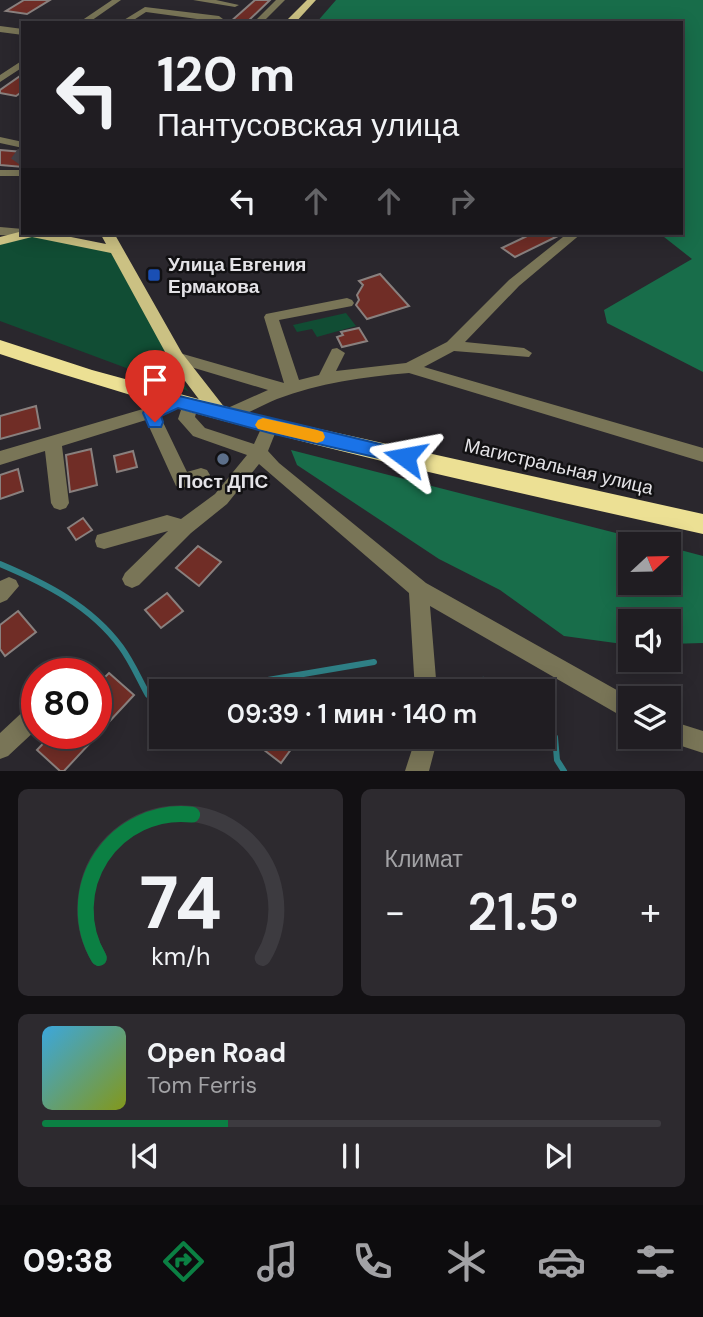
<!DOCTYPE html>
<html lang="ru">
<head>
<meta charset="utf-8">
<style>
	:root { --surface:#201d22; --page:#2d2a2f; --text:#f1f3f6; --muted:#a2a2a5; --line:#3d3b40; --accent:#0b8043 }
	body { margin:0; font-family:"DM Sans",sans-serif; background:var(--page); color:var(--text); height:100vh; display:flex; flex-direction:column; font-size:26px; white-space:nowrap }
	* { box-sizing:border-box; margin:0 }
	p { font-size:23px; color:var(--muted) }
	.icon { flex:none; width:38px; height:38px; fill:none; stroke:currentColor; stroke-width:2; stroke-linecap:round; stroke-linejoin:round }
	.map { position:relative; height:771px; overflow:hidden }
	.drawer { display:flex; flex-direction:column; gap:18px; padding:18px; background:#121013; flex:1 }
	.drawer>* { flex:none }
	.banner { position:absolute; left:21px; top:21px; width:662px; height:214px; border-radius:0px; box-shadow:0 4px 18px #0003,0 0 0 2px var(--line); background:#201d22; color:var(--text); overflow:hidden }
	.needle { width:46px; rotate:68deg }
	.controls { position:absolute; left:618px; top:532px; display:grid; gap:14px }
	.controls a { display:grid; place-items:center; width:63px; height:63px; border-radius:0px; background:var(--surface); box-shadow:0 4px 18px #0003,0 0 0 2px var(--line); font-size:35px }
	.speed { position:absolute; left:21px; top:658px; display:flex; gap:14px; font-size:35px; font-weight:700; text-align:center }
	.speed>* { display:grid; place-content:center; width:91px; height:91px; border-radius:50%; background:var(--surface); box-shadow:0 4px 18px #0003,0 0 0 2px var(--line); line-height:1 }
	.speed .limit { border:10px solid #d22; background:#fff; color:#111 }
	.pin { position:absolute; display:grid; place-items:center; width:60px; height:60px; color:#fff; margin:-72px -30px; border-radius:50% 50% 50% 0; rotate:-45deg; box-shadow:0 0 7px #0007 }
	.pin .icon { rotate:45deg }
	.me { position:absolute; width:77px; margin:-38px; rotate:283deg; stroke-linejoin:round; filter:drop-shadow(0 0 5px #0008) }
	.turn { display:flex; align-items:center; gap:24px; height:147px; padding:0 21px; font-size:32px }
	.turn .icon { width:91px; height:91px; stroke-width:2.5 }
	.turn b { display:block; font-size:49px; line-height:60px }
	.lanes { display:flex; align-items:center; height:66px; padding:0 21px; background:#0003; justify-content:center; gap:35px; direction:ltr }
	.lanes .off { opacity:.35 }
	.big { font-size:52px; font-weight:600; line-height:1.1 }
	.drawer .widget { flex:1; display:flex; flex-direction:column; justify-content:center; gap:10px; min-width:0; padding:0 24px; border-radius:10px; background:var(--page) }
	.drawer .dial { align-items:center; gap:0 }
	.dial svg { height:182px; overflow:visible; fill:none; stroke:var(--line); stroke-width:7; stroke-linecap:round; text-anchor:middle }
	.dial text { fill:var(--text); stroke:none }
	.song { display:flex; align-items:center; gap:21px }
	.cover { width:84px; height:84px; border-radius:10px; background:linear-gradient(135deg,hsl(200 70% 55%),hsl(70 70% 35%)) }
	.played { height:7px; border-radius:4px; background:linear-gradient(90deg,var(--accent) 30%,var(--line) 30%) }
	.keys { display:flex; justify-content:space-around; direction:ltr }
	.heat { display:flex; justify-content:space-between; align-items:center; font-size:38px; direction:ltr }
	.drawer .tiles { flex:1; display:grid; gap:18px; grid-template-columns:1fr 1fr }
	.widget:last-child { grid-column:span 2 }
	.trip { position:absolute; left:149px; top:679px; width:406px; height:70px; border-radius:0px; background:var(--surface); box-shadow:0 4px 18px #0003,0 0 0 2px var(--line); font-weight:600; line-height:70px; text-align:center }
	.tabs { display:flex; height:112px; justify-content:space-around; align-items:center; background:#0d0c0e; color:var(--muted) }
	.tabs .icon { width:49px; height:49px }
	.tabs .active { color:var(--accent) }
	.tabs b { font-size:32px; color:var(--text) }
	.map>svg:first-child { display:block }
	.green { fill:#114d34 }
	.forest { fill:#186d4a }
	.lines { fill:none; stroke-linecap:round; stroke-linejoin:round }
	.stream { stroke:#2f8086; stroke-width:6 }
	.building { fill:#702d26; stroke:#89807e; stroke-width:2 }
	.minor-tunnel { stroke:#464349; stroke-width:12; stroke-dasharray:12 6; stroke-linecap:butt }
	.minor { fill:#797557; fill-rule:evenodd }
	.major { fill:#cbc183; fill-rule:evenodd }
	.highway { fill:#ece094; fill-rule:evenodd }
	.route { fill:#1a73e8; stroke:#114b97; stroke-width:2 }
	.slow { fill:#f59e0b }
	.transit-dot { fill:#1a4fb4; stroke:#121113; stroke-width:2.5 }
	.service-dot { fill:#5c6f8a; stroke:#121113; stroke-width:2.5 }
	.labels { text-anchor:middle; stroke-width:5; stroke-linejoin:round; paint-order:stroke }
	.poi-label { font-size:19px; font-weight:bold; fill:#e4e3e7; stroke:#121113; text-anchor:start }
	.street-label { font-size:19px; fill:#e4e3e7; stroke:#121113 }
</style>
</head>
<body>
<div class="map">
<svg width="703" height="771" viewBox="0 0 703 771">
	<rect width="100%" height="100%" fill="#2a272d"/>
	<path class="green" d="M31 236 111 252 188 391 0 321V244Z
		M346 313 356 326 317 337 312 329 297 332 293 325Z"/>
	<path class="forest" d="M336 0H703V372L607 323 604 310 692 259 659 233H681V23H316Z
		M291 450 659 544H630V583H668L669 547 703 556V643L669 644 668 621H630V645L564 636 500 590 439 559 297 465Z"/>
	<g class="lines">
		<path class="stream" d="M0 564C45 583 91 606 121 647 132 662 139 679 148 695L161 697
			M483 680 490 691
			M246 691 262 681 374 662
			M542 725 555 737 557 760 564 771"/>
	</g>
	<path class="building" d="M24 0H50L27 14 6 11Z
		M255 0H270L246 23H229Z
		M23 74V91L16 96 0 93V90Z
		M0 150 23 152V167L0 165Z
		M519 233H564L515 257 502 248 525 237Z
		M380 274 409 306 367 319 356 305 359 300 357 295 363 285 359 281Z
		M359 328 367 341 342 347 337 337 343 335 341 332Z
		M36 406 40 428 0 439V416Z
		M91 449 97 485 70 492 66 455Z
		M133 451 137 467 117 472 114 456Z
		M18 469 23 491 0 499V475Z
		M83 518 92 530 76 540 68 528Z
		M198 546 221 562 199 586 176 568Z
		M167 593 183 611 161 628 145 610Z
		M18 611 36 632 5 656 0 649V625Z
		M109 673 134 695 107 724 96 714V686Z
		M53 733H82L91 742 64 771H60L37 750Z
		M247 737H300L281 763Z"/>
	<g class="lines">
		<path class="minor-tunnel" d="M16 162 23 152"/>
		<path class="minor" d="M112 0H121L88 23H78Z
			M193 0H216L239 5 235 7Z
			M276 0H285L262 23H253Z
			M145 7 219 16 223 19 219 22 146 12 129 23H119Z
			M0 26 23 29V35L0 32Z
			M23 60V67L0 82V75Z
			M0 137 23 142V148L0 143Z
			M0 170H23V176H0Z
			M0 227 23 229V233H37L31 237 0 235Z
			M568 233H582L519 286 465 342 524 348 532 353 529 357 454 351 424 367 703 448V462L409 373C363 377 319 383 277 399 260 406 244 416 227 421L221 419 219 415 221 411 268 390 171 361 168 357 176 352 284 383 264 317 266 314 347 298 352 300 354 303 352 306 279 320 299 380 319 375 332 349 337 348 345 353 336 371 406 363 447 342 509 280Z
			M175 395 183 401C178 410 170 413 160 416L187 472 201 468 207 470 210 475 207 480 182 488 176 486 146 420 62 446 69 503 66 508 60 510 54 508 51 503 45 451 0 465V451L160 404Z
			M190 399 196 401 198 405 195 417 205 428 254 444 264 422H276L278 426 268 451 279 463 426 583 631 698 630 721 430 606 437 691H415L409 593 259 464 227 504 191 533 139 585 132 588 125 585 122 579 125 573 168 531 104 549 97 547 95 541 97 535 167 515 181 519 215 494 247 455 193 436 178 419 184 401Z
			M9 577 16 580 19 586 7 600 0 603V581Z
			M37 703V729L8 756 0 759V733L29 706Z
			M668 720 703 731V753L660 739 659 737H668Z
			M416 737H438L429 771H405Z"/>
		<path class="major" d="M307 0H316L295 23H284Z
			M23 231 51 233 106 244 100 233H114L182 353 225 408 228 413 225 418H213L170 361 111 253 32 237 0 245V237Z"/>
		<path class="highway" d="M0 340 92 370 261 416 703 514V534C467 481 230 431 0 354Z"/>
	</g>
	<path class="route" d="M175 395 405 450 411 452 414 457 411 462 405 464 270 433 178 408 161 416 163 422 161 427H149L143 413 145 409Z"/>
	<path class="slow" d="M263 418 317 430 323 432 325 437 323 441 317 443 258 429 255 425 258 420Z"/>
	<rect class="transit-dot" x="147" y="268" width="14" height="14" rx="3.5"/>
	<circle class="service-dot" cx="223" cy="459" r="7"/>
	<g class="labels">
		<g class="poi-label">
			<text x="168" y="271">Улица Евгения<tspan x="168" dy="22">Ермакова</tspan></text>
			<text x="223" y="488" text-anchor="middle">Пост ДПС</text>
		</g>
		<g class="street-label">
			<text transform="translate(559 466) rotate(13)" y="7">Магистральная улица</text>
		</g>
	</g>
</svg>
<div class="controls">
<a><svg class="needle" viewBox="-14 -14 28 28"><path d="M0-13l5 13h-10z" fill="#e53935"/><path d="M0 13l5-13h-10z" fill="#a2a2a5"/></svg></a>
<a><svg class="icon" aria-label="sound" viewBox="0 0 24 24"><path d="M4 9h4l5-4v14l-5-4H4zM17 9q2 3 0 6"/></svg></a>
<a><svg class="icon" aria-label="layers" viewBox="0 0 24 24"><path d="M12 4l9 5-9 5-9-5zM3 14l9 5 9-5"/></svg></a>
</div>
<div class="speed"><div class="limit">80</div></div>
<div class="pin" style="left:155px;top:422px;background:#d93025"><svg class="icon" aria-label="arrive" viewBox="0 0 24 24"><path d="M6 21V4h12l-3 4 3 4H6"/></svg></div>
<svg class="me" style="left:405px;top:457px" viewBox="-20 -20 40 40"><path d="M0-17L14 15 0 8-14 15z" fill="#1a73e8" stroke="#fff" stroke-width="4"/></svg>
<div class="trip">09:39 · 1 мин · 140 m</div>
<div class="banner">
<div class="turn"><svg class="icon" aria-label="left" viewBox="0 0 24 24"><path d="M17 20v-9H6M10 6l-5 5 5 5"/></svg><div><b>120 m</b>Пантусовская улица</div></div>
<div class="lanes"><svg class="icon" aria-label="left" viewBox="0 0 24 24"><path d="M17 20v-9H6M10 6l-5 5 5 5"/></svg><svg class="icon off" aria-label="ahead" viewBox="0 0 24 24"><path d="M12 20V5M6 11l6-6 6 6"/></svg><svg class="icon off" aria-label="ahead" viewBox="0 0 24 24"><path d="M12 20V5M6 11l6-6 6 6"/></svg><svg class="icon off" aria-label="right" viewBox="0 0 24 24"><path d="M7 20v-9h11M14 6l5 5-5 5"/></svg></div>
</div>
</div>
<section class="drawer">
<div class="tiles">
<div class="widget dial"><svg viewBox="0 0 100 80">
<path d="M14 69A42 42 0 1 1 86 69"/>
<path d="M14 69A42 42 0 0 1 55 6" stroke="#0b8043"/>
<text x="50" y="56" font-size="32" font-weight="700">74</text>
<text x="50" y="72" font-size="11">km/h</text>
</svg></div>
<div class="widget"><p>Климат</p>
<div class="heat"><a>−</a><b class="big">21.5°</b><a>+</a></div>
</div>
<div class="widget">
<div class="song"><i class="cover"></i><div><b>Open Road</b><p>Tom Ferris</p></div></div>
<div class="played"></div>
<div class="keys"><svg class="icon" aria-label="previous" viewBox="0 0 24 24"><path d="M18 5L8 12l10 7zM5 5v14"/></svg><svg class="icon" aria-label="pause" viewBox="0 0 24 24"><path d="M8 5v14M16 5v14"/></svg><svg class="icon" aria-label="next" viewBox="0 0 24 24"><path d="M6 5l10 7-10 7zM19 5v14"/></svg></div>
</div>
</div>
</section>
<nav class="tabs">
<b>09:38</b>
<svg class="icon active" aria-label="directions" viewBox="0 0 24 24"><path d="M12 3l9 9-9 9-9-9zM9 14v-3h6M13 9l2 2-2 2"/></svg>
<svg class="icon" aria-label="music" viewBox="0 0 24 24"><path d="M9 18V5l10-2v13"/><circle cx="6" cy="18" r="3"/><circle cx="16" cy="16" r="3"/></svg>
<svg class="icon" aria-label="phone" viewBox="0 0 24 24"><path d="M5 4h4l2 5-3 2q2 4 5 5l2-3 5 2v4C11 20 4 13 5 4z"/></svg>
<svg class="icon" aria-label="climate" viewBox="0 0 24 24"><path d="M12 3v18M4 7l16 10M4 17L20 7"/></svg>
<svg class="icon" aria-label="car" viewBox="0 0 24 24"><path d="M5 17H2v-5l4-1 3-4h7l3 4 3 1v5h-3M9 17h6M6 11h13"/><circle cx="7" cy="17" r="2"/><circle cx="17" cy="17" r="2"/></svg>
<svg class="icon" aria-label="filters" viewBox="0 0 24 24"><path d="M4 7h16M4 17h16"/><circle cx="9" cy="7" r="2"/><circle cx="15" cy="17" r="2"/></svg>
</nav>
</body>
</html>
